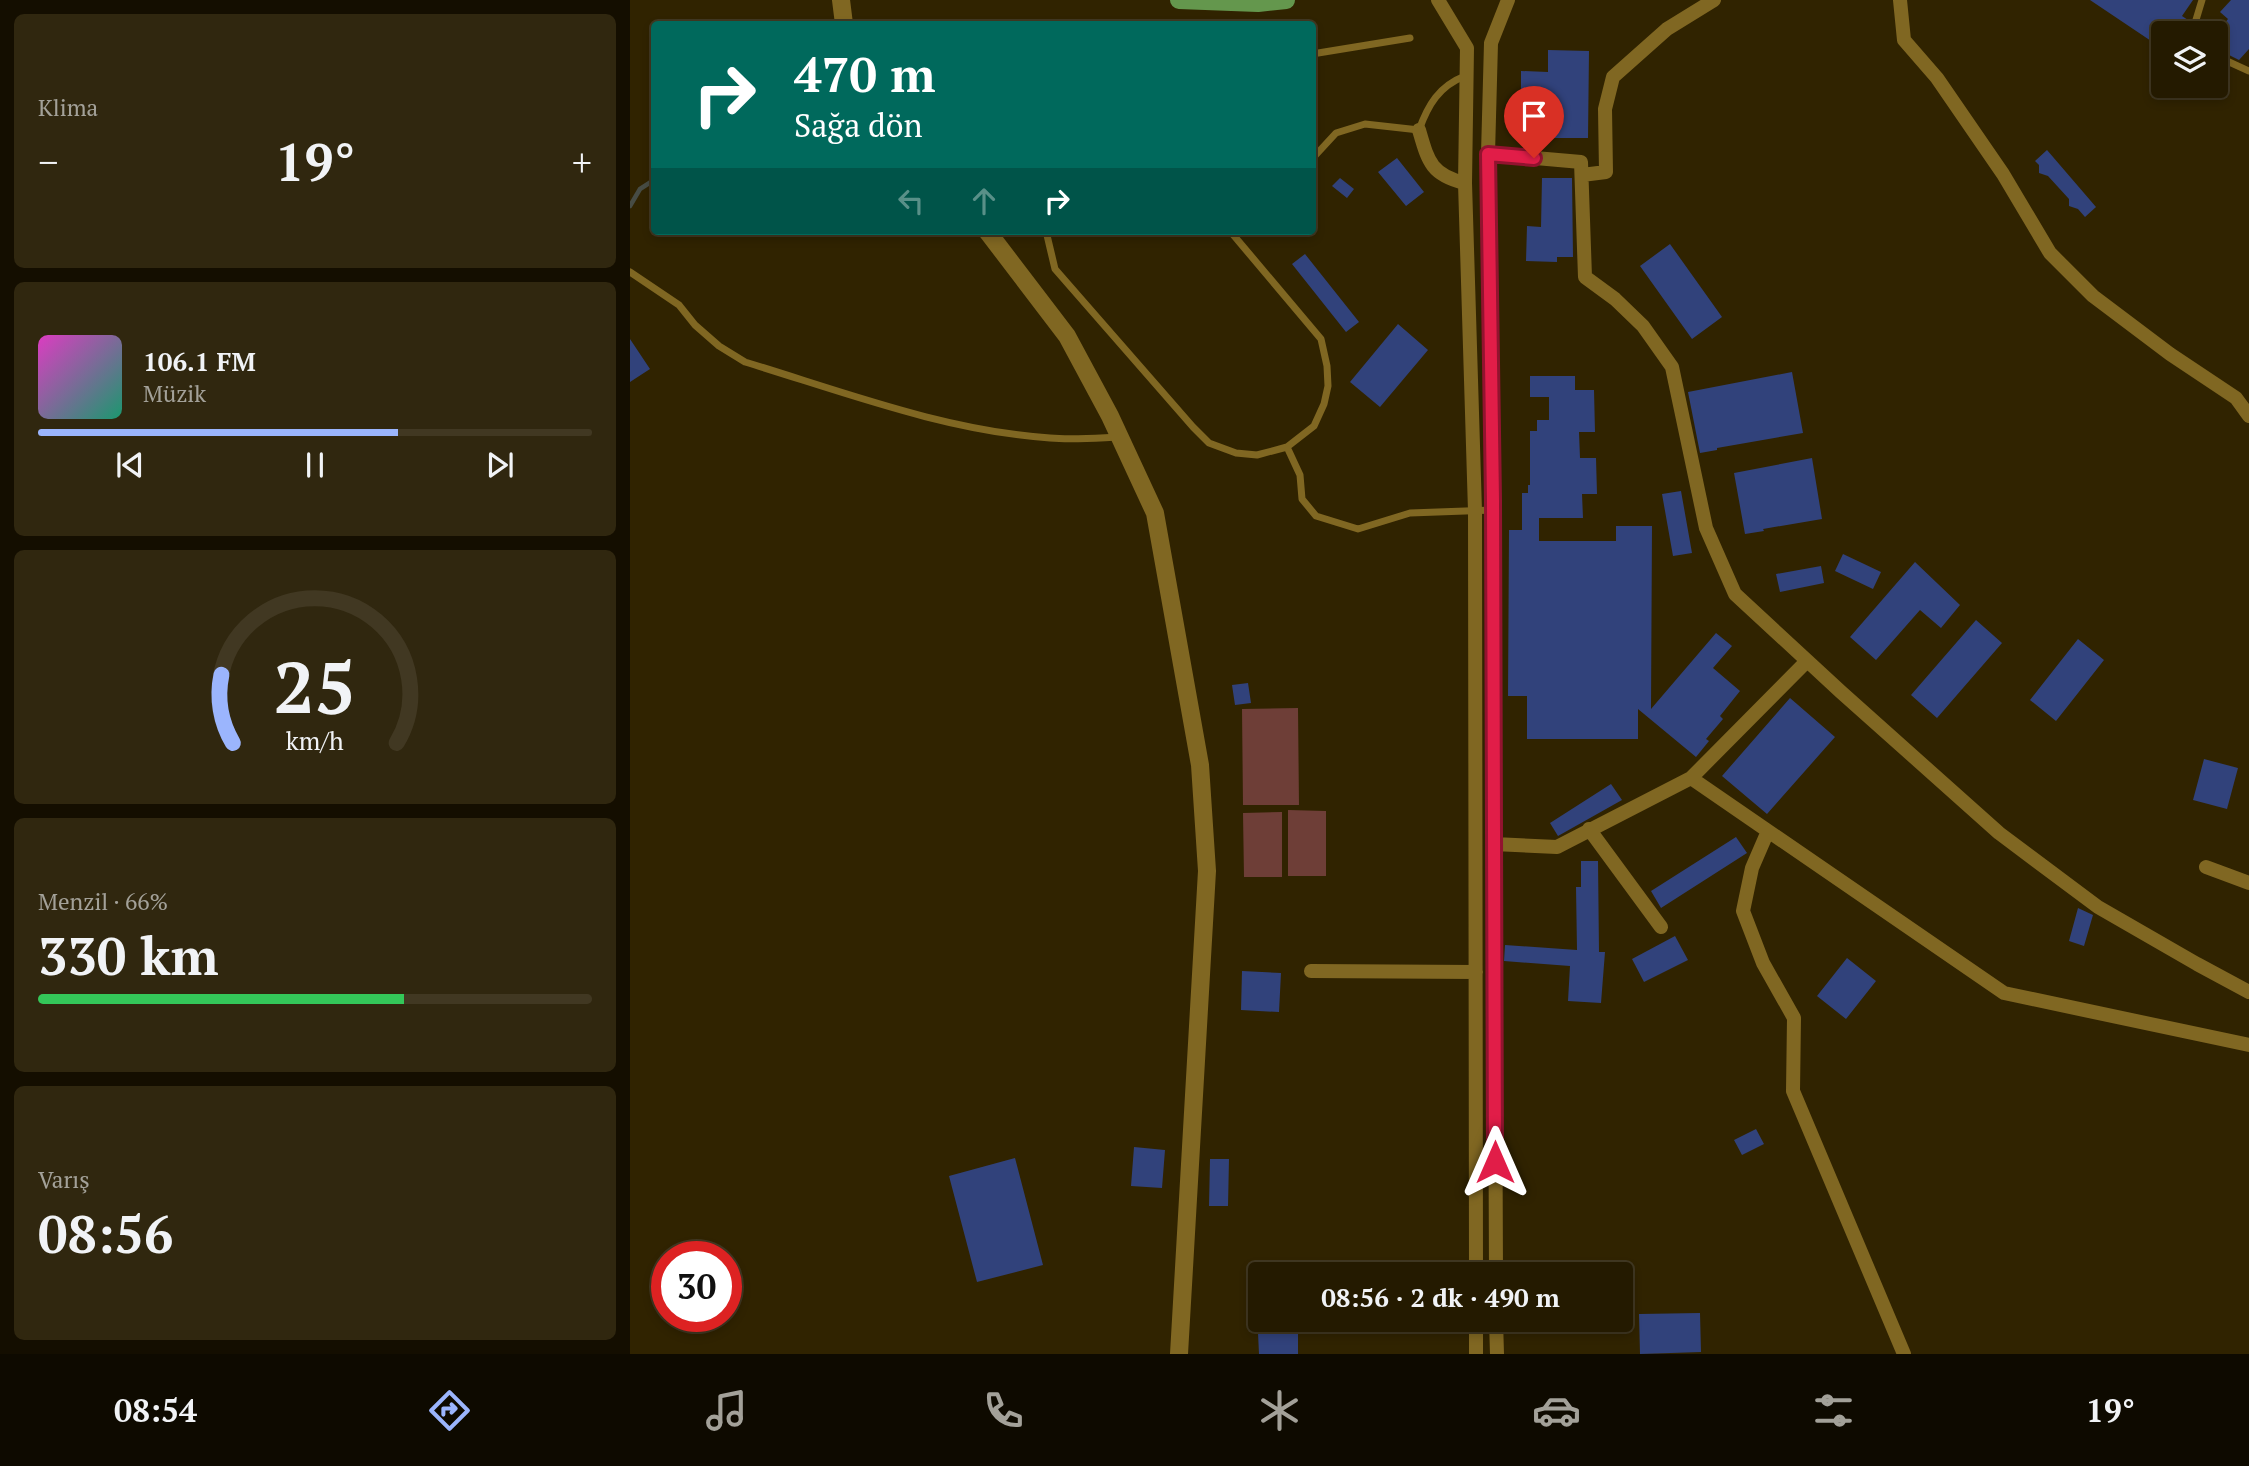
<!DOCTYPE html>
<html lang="tr">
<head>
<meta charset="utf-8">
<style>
	:root { --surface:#241a00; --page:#30270f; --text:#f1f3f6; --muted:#a3a199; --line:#413822; --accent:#9bb5fd }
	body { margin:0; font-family:"PT Serif",serif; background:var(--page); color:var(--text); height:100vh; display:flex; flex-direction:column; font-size:26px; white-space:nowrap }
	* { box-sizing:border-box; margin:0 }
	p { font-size:23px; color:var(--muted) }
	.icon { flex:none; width:38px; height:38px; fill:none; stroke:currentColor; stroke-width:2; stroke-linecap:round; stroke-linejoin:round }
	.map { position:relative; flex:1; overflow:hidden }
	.panel { display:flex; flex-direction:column; gap:14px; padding:14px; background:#140e00; width:630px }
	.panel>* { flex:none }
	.top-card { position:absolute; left:21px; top:21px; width:665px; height:214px; border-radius:7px; box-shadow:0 4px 10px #0003,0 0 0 2px var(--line); background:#00695c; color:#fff; overflow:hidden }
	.tools { position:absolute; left:1521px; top:21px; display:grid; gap:14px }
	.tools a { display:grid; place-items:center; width:77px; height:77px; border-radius:7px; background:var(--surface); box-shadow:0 4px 10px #0003,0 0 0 2px var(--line); font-size:35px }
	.speed { position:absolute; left:21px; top:1241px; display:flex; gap:14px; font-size:35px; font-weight:700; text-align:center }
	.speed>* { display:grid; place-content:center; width:91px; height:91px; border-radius:50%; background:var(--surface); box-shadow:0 4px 10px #0003,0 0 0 2px var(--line); line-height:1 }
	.speed .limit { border:10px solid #d22; background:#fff; color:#111 }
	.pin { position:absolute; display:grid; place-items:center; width:60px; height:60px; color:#fff; margin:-72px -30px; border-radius:50% 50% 50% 0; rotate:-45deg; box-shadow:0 0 7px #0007 }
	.pin .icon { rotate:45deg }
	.me { position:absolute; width:77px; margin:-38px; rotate:0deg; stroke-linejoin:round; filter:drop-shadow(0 0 5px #0008) }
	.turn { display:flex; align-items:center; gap:24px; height:147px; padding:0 28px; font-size:32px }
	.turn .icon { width:91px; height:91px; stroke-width:2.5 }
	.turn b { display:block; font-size:49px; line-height:60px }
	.lanes { display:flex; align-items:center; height:66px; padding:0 28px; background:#0003; justify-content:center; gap:35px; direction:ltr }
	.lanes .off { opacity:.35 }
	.big { font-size:52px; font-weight:800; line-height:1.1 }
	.panel .widget { flex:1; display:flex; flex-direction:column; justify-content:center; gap:10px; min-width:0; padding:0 24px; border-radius:10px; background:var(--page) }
	.panel .dial { align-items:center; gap:0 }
	.dial svg { height:182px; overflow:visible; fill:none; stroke:var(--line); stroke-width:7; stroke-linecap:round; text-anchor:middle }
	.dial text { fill:var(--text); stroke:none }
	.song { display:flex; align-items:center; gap:21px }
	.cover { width:84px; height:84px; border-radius:10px; background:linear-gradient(135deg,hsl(310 70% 55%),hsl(160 70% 35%)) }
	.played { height:7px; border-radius:4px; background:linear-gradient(90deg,var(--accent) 65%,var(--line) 65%) }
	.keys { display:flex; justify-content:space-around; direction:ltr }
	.heat { display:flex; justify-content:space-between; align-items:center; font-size:38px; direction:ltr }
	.charge { height:10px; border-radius:5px; background:linear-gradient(90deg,#34c759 66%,var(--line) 0) }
	.trip { position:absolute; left:618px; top:1262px; width:385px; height:70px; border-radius:7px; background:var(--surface); box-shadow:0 4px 10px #0003,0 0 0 2px var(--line); font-weight:800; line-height:70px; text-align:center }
	.menu { display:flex; height:112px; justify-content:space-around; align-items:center; background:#0e0a00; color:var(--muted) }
	.menu .icon { width:49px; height:49px }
	.menu .current { color:var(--accent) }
	.menu b { font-size:32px; color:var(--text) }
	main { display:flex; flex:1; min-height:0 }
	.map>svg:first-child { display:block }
	.green { fill:#6e3e37 }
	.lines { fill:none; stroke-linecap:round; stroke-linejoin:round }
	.stream { stroke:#474c44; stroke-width:4.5 }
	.building { fill:#31427b }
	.service { stroke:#806722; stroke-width:7 }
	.minor { stroke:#806722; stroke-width:14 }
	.tertiary { stroke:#806722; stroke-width:18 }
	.primary { stroke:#64974d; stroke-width:18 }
	.route-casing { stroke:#92132f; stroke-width:18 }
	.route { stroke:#e11d48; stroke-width:12 }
</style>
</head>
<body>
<main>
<section class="panel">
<div class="widget"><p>Klima</p>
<div class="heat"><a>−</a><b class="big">19°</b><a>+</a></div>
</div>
<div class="widget">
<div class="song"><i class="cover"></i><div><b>106.1 FM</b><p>Müzik</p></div></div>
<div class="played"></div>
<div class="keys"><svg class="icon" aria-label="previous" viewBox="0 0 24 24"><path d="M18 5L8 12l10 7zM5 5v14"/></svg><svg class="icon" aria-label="pause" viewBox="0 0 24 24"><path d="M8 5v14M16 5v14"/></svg><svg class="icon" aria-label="next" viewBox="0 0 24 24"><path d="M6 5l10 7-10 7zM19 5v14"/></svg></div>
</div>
<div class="widget dial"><svg viewBox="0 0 100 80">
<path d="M14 69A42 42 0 1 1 86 69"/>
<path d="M14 69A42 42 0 0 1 9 39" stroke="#9bb5fd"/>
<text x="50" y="56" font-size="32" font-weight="700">25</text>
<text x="50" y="72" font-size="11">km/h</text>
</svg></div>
<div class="widget"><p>Menzil · 66%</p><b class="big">330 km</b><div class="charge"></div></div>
<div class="widget"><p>Varış</p><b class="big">08:56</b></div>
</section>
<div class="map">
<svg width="1619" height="1354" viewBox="0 0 1619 1354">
	<rect width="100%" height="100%" fill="#302300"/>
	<path class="green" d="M668 708 669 805H613L612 709Z
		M658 810 696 811V876H658Z
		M652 812V877H614L613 813Z"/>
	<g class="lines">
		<path class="stream" d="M229 24H230
			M0 206 10 189 24 180"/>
	</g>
	<path class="building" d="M1460 0H1563L1552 16 1558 20 1548 33H1533V49Z
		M1601 0H1619V49L1609 60 1597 54 1586 44V34L1598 19 1590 12Z
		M918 50 959 51 958 138H917V108H891V71L918 72Z
		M1417 150 1466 207 1455 217 1448 209 1439 206V199L1418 176 1409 173V165L1405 161Z
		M767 158 794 192 776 206 748 172Z
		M710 178 724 189 717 198 702 186Z
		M912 178H942L943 257H927V262L896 261 897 226 911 227Z
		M1040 244 1092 317 1062 339 1010 266Z
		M675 254 729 322 716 332 662 264Z
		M768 324 798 350 750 407 720 382Z
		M0 339 20 369 0 382Z
		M1162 372 1173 433 1087 448V450L1070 453 1058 392Z
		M900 376H945V390H964L965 432H949L950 458H966L967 494H952L953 518H909V541H986V526H1022L1021 709 1086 633 1102 646 1083 668 1110 691 1090 716 1093 719 1076 739 1079 741 1066 757 1008 709V739H897V696H878L879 530H892V493H898V485H900V431H907V420H919V397H900Z
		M1182 458 1192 519 1133 529 1134 531 1115 534 1104 473Z
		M1051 491 1062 553 1043 556 1032 494Z
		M1213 554 1251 572 1243 589 1205 571Z
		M1285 562 1330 605 1311 628 1290 610 1246 660 1220 637Z
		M1191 566 1194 583 1150 592 1146 574Z
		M1346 620 1372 643 1307 718 1281 695Z
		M1448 639 1474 660 1426 721 1400 700Z
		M618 683 621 703 605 705 602 685Z
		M1160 698 1205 737 1137 814 1092 776Z
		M1574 759 1608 768 1597 809 1563 800Z
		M981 784 992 800 928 836 920 823Z
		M1106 837 1117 853 1031 908 1021 891Z
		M951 861H968L969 952H975L971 1003 938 1001 940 966 874 961 875 945 947 950 946 887H951Z
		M1448 908 1463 915 1454 946 1439 941Z
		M1045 936 1058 960 1014 982 1002 959Z
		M1217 958 1246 981 1216 1019 1187 996Z
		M612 971 651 973 649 1012 611 1010Z
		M1126 1129 1134 1144 1112 1155 1104 1140Z
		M504 1147 535 1150 532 1188 501 1186Z
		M385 1158 413 1265 347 1282 319 1176Z
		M580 1159H599L598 1206H579Z
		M1070 1313 1071 1352 1010 1354 1009 1314Z
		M668 1332V1354H629L628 1333Z"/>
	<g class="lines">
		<path class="service" d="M1562 33 1572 0
			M682 54 780 38
			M1586 56 1619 71
			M682 159 706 133 735 124 789 130C798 105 809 86 835 76
			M416 231 425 269 563 427 579 443 606 453 627 455 657 447 684 426 694 404 698 386 697 366 691 339 600 231
			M0 272 49 305 65 325 89 346 115 362C214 392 316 431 420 438 443 440 466 438 489 437
			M657 447 670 475 672 499 686 516 728 529 780 513 863 510"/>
		<path class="minor" d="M808 0 837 48 835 183 845 511 846 1274
			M1270 0 1274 40 1307 78 1373 174 1420 253 1463 296 1540 354 1606 398 1619 416
			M789 130C798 161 801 175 835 183
			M858 154 951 162 955 277 985 299 1013 326 1042 367 1076 528 1105 594 1211 692 1369 833 1468 907 1567 964 1619 992
			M952 175 976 172 975 109 983 77 1037 29 1084 0
			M1061 778 1177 661
			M959 829 1031 927
			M1138 831 1122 868 1113 911 1133 963 1164 1018 1163 1091 1274 1354
			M864 844 927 847 1061 778 1374 993 1619 1045
			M1576 867 1619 883
			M681 971 846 972
			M866 1274 863 500 858 154 861 43 878 0
			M866 1320 867 1354
			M846 1354V1320"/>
		<path class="tertiary" d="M211 0 214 24
			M357 231 437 336 480 416 525 513 570 765 577 871 549 1354"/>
		<path class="primary" d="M549 0 628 3 656 0"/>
	</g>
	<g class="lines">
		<defs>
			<path id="route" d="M865 1162 863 500 858 154 904 158"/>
		</defs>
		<use href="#route" class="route-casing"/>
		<use href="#route" class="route"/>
	</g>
</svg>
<div class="tools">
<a><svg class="icon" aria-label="layers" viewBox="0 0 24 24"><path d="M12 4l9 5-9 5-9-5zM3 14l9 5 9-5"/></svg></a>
</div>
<div class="speed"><div class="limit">30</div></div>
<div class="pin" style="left:904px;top:158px;background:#d93025"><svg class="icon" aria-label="arrive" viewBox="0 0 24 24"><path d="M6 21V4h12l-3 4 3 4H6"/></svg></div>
<svg class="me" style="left:865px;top:1162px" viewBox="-20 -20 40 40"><path d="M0-17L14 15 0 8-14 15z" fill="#e11d48" stroke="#fff" stroke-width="4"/></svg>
<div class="trip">08:56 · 2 dk · 490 m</div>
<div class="top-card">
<div class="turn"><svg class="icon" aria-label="right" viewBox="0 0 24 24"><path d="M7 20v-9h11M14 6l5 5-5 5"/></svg><div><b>470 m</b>Sağa dön</div></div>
<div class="lanes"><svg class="icon off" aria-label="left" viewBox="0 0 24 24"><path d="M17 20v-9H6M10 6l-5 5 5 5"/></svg><svg class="icon off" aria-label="ahead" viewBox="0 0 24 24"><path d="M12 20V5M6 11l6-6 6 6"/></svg><svg class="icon" aria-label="right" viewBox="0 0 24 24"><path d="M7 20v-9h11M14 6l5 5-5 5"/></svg></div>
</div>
</div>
</main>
<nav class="menu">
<b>08:54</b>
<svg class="icon current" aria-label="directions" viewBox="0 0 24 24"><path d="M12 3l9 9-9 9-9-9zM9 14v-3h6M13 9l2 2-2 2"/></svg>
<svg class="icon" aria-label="music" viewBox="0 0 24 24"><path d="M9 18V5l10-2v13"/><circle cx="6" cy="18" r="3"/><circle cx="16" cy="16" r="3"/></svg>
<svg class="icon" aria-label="phone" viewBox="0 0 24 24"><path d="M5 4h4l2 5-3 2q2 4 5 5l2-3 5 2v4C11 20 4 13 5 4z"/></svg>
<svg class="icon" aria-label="climate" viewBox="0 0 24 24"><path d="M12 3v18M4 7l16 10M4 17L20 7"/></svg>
<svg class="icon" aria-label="car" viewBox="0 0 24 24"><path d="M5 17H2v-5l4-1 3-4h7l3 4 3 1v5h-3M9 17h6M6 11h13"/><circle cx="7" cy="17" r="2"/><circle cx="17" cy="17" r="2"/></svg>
<svg class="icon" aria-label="filters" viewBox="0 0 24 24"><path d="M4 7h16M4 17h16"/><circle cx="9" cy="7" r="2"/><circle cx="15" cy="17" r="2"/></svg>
<b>19°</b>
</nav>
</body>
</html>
